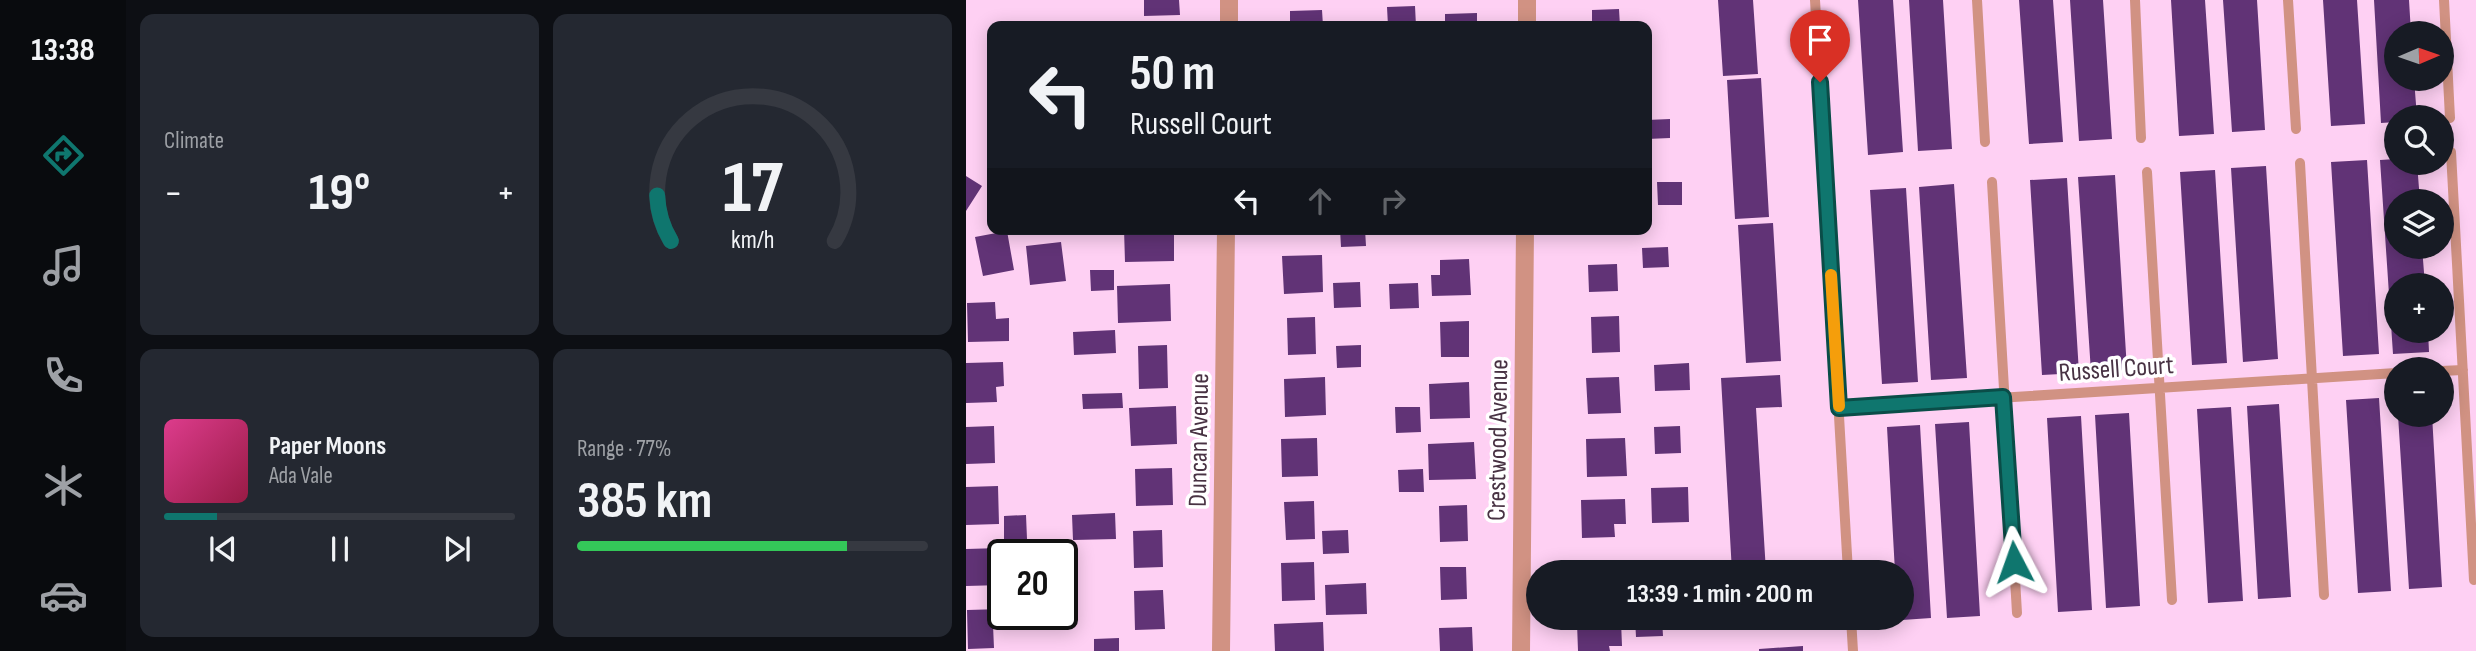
<!DOCTYPE html>
<html lang="en">
<head>
<meta charset="utf-8">
<style>
	:root { --surface:#171b24; --page:#242831; --text:#f1f3f6; --muted:#9ea1a6; --line:#363941; --accent:#0f766e }
	body { margin:0; font-family:"Sofia Sans Condensed",sans-serif; background:var(--page); color:var(--text); height:100vh; display:flex; flex-direction:column; font-size:26px; white-space:nowrap }
	* { box-sizing:border-box; margin:0 }
	p { font-size:23px; color:var(--muted) }
	.icon { flex:none; width:38px; height:38px; fill:none; stroke:currentColor; stroke-width:2; stroke-linecap:round; stroke-linejoin:round }
	.map { position:relative; flex:1; overflow:hidden }
	.drawer { display:flex; flex-direction:column; gap:14px; padding:14px; background:#0d0f14; width:840px }
	.drawer>* { flex:none }
	.top-card { position:absolute; left:21px; top:21px; width:665px; height:214px; border-radius:14px; box-shadow:0 4px 18px #0003; background:#171b24; color:var(--text); overflow:hidden }
	.needle { width:46px; rotate:88deg }
	.tools { position:absolute; left:1418px; top:21px; display:grid; gap:14px }
	.tools a { display:grid; place-items:center; width:70px; height:70px; border-radius:50%; background:var(--surface); box-shadow:0 4px 18px #0003; font-size:35px }
	.speed { position:absolute; left:21px; top:539px; display:flex; gap:14px; font-size:35px; font-weight:700; text-align:center }
	.speed>* { display:grid; place-content:center; width:91px; height:91px; border-radius:50%; background:var(--surface); box-shadow:0 4px 18px #0003; line-height:1 }
	.speed .limit { border:4px solid #111; border-radius:10px; background:#fff; color:#111 }
	.pin { position:absolute; display:grid; place-items:center; width:60px; height:60px; color:#fff; margin:-72px -30px; border-radius:50% 50% 50% 0; rotate:-45deg; box-shadow:0 0 7px #0007 }
	.pin .icon { rotate:45deg }
	.me { position:absolute; width:77px; margin:-38px; rotate:356deg; stroke-linejoin:round; filter:drop-shadow(0 0 5px #0008) }
	.turn { display:flex; align-items:center; gap:24px; height:147px; padding:0 28px; font-size:32px }
	.turn .icon { width:91px; height:91px; stroke-width:2.5 }
	.turn b { display:block; font-size:49px; line-height:60px }
	.lanes { display:flex; align-items:center; height:66px; padding:0 28px; background:#0003; justify-content:center; gap:35px; direction:ltr }
	.lanes .off { opacity:.35 }
	.big { font-size:52px; font-weight:700; line-height:1.1 }
	.drawer .card { flex:1; display:flex; flex-direction:column; justify-content:center; gap:10px; min-width:0; padding:0 24px; border-radius:14px; background:var(--page) }
	.drawer .dial { align-items:center; gap:0 }
	.dial svg { height:182px; overflow:visible; fill:none; stroke:var(--line); stroke-width:7; stroke-linecap:round; text-anchor:middle }
	.dial text { fill:var(--text); stroke:none }
	.song { display:flex; align-items:center; gap:21px }
	.cover { width:84px; height:84px; border-radius:10px; background:linear-gradient(135deg,hsl(330 70% 55%),hsl(340 70% 35%)) }
	.played { height:7px; border-radius:4px; background:linear-gradient(90deg,var(--accent) 15%,var(--line) 15%) }
	.keys { display:flex; justify-content:space-around; direction:ltr }
	.heat { display:flex; justify-content:space-between; align-items:center; font-size:38px; direction:ltr }
	.charge { height:10px; border-radius:5px; background:linear-gradient(90deg,#34c759 77%,var(--line) 0) }
	.drawer .tiles { flex:1; display:grid; gap:14px; grid-template-columns:repeat(2,1fr) }
	.trip { position:absolute; left:560px; top:560px; width:388px; height:70px; border-radius:35px; background:var(--surface); box-shadow:0 4px 18px #0003; font-weight:700; line-height:70px; text-align:center }
	main { display:flex; flex:1; min-height:0 }
	.tabs { display:flex; flex-direction:column; width:126px; justify-content:space-around; align-items:center; background:#090b0e; color:var(--muted) }
	.tabs .icon { width:49px; height:49px }
	.tabs .active { color:var(--accent) }
	.tabs b { font-size:32px; color:var(--text) }
	.map>svg:first-child { display:block }
	.building { fill:#613376 }
	.lines { fill:none; stroke-linecap:round; stroke-linejoin:round }
	.service { stroke:#d19283; stroke-width:10 }
	.minor { stroke:#d19283; stroke-width:18 }
	.route-casing { stroke:#0a4d48; stroke-width:18 }
	.route { stroke:#0f766e; stroke-width:12 }
	.slow { stroke:#f59e0b; stroke-width:12 }
	.labels { text-anchor:middle; stroke-width:7; stroke-linejoin:round; paint-order:stroke }
	.street-label { font-size:26px; fill:#483243; stroke:#fff }
</style>
</head>
<body>
<main>
<nav class="tabs">
<b>13:38</b>
<svg class="icon active" aria-label="directions" viewBox="0 0 24 24"><path d="M12 3l9 9-9 9-9-9zM9 14v-3h6M13 9l2 2-2 2"/></svg>
<svg class="icon" aria-label="music" viewBox="0 0 24 24"><path d="M9 18V5l10-2v13"/><circle cx="6" cy="18" r="3"/><circle cx="16" cy="16" r="3"/></svg>
<svg class="icon" aria-label="phone" viewBox="0 0 24 24"><path d="M5 4h4l2 5-3 2q2 4 5 5l2-3 5 2v4C11 20 4 13 5 4z"/></svg>
<svg class="icon" aria-label="climate" viewBox="0 0 24 24"><path d="M12 3v18M4 7l16 10M4 17L20 7"/></svg>
<svg class="icon" aria-label="car" viewBox="0 0 24 24"><path d="M5 17H2v-5l4-1 3-4h7l3 4 3 1v5h-3M9 17h6M6 11h13"/><circle cx="7" cy="17" r="2"/><circle cx="17" cy="17" r="2"/></svg>
</nav>
<section class="drawer">
<div class="tiles">
<div class="card"><p>Climate</p>
<div class="heat"><a>−</a><b class="big">19°</b><a>+</a></div>
</div>
<div class="card dial"><svg viewBox="0 0 100 80">
<path d="M14 69A42 42 0 1 1 86 69"/>
<path d="M14 69A42 42 0 0 1 8 49" stroke="#0f766e"/>
<text x="50" y="56" font-size="32" font-weight="700">17</text>
<text x="50" y="72" font-size="11">km/h</text>
</svg></div>
<div class="card">
<div class="song"><i class="cover"></i><div><b>Paper Moons</b><p>Ada Vale</p></div></div>
<div class="played"></div>
<div class="keys"><svg class="icon" aria-label="previous" viewBox="0 0 24 24"><path d="M18 5L8 12l10 7zM5 5v14"/></svg><svg class="icon" aria-label="pause" viewBox="0 0 24 24"><path d="M8 5v14M16 5v14"/></svg><svg class="icon" aria-label="next" viewBox="0 0 24 24"><path d="M6 5l10 7-10 7zM19 5v14"/></svg></div>
</div>
<div class="card"><p>Range · 77%</p><b class="big">385 km</b><div class="charge"></div></div>
</div>
</section>
<div class="map">
<svg width="1510" height="651" viewBox="0 0 1510 651">
	<rect width="100%" height="100%" fill="#fed0f3"/>
	<path class="building" d="M178 0H213L214 15 178 16Z
		M752 0H787L792 74 757 76Z
		M892 0H927L937 152 902 155Z
		M943 0H977L986 149 952 151Z
		M1053 0H1087L1097 142 1063 144Z
		M1104 0H1137L1146 139 1113 141Z
		M1205 0H1239L1248 134 1213 136Z
		M1257 0H1291L1299 130 1266 132Z
		M1357 0H1391L1399 124 1365 126Z
		M1408 0H1443L1445 33H1430V79H1448L1451 117H1430V122L1415 123Z
		M449 6 450 26H422L421 7Z
		M653 9 654 26H626V10Z
		M356 10 357 26H324V11Z
		M511 13V26H479V14Z
		M795 78 803 217 769 219 761 80Z
		M704 119V138L681 139V120Z
		M1430 159V163H1451L1454 201H1430V247H1456L1459 285H1430V331H1462L1463 352 1427 354 1414 160Z
		M1401 160 1413 354 1377 356 1365 162Z
		M1300 166 1312 359 1277 362 1265 168Z
		M1249 170 1261 363 1226 365 1214 172Z
		M1149 175 1161 370 1125 372 1112 177Z
		M0 176 16 186 0 211Z
		M1101 178 1113 373 1076 375 1064 180Z
		M691 182H716V205H692Z
		M988 184 1001 378 965 380 953 187Z
		M940 188 952 382 916 384 904 190Z
		M807 223 815 361 780 363 772 225Z
		M158 229H208V261L159 262Z
		M324 229H353V232L324 233Z
		M374 229H399L400 246 375 247Z
		M470 229H513V234L470 235Z
		M41 231 48 270 17 276 9 237Z
		M95 242 100 281 64 285 60 246Z
		M702 247 703 267 677 268 676 248Z
		M356 255 357 292 318 294 316 256Z
		M503 259 505 295 466 296 465 275H474V260Z
		M651 264 652 291 623 292 622 265Z
		M124 270H148V290L125 291Z
		M394 282 395 307 368 308 367 283Z
		M452 283 453 308 424 309 423 284Z
		M204 284 205 321 152 323 151 286Z
		M29 302 30 319 43 318V341L2 342 1 303Z
		M653 316 654 352 626 353 625 317Z
		M349 317 350 354 322 355 321 318Z
		M503 321V357H475L474 322Z
		M149 330 150 353 108 355 107 332Z
		M201 345 202 388 173 389 172 346Z
		M395 345V367L371 368 370 346Z
		M37 362 38 386 30 387 31 402 0 403V363Z
		M723 363 724 390 689 391 688 365Z
		M814 375 816 407 790 408 800 572H766L755 378Z
		M359 377 360 415 319 417 318 379Z
		M653 377 655 413 622 414 620 378Z
		M503 382 504 418 464 419 463 384Z
		M156 393 157 408 117 409 116 394Z
		M1413 398 1425 591 1392 593 1380 400Z
		M1313 404 1325 597 1292 599 1281 406Z
		M210 406 211 444 165 446 163 408Z
		M429 407H454L455 432 430 433Z
		M1265 407 1277 601 1242 603 1231 409Z
		M1163 413 1174 606 1140 608 1129 415Z
		M1432 415H1466L1476 587 1443 589Z
		M1115 416 1126 610 1092 612 1081 418Z
		M1003 422 1014 616 981 618 969 424Z
		M954 425 965 618 936 620V572H929L921 427Z
		M28 426 29 463 0 464V427Z
		M714 426 715 453 689 454 688 427Z
		M351 438 352 476 316 477 315 439Z
		M659 438 661 476 621 477 620 439Z
		M508 442 510 479 463 480 462 444Z
		M206 468 207 505 170 506 169 469Z
		M457 469 458 492H433L432 470Z
		M32 486 33 524 0 525V487Z
		M722 487 723 522 686 523 685 488Z
		M659 499 660 524H648L649 537 616 538 615 500Z
		M348 501 349 539 320 540 318 502Z
		M501 505 502 541 474 542 473 506Z
		M149 513 150 539 107 540 106 515Z
		M60 515 61 539 38 540V516Z
		M196 530 197 567 168 568 167 531Z
		M382 530 383 553 357 554 356 531Z
		M35 548 36 585 0 586V549Z
		M646 561V572H614V562Z
		M348 562 349 600 316 601 315 563Z
		M474 567H500L501 599 475 600Z
		M400 583 401 614 360 615 359 585Z
		M197 590 199 629 169 630 168 591Z
		M37 609V614H43L44 624 27 625 28 648 2 649 1 610Z
		M669 618H696L697 636 670 637Z
		M756 618H833V622L756 626Z
		M655 621 656 646H643L644 651H612L611 623Z
		M357 622 358 651H309L308 624Z
		M506 627 507 651H474L473 628Z
		M153 638V651H128V639Z
		M837 646V651H793V649Z"/>
	<g class="lines">
		<path class="service" d="M849 0 882 572
			M1011 0 1019 142
			M1169 0 1175 138
			M1322 0 1330 129
			M1478 0 1484 118
			M1485 152 1508 580
			M1334 163 1358 595
			M1181 172 1206 600
			M1026 182 1051 613
			M1475 371 1497 370
			M873 408 1430 373
			M885 618 887 651"/>
		<path class="minor" d="M263 26V0
			M561 26V0
			M255 651 260 229
			M555 651 559 229"/>
	</g>
	<g class="lines">
		<defs>
			<path id="route" d="M854 82 873 408 1037 397 1048 562"/>
		</defs>
		<use href="#route" class="route-casing"/>
		<use href="#route" class="route"/>
		<path class="slow" d="M865 275 873 406"/>
	</g>
	<g class="labels">
		<g class="street-label">
			<text transform="translate(1150 368) rotate(-4)" y="9">Russell Court</text>
			<text transform="translate(232 440) rotate(-89)" y="9">Duncan Avenue</text>
			<text transform="translate(531 440) rotate(-89)" y="9">Crestwood Avenue</text>
		</g>
	</g>
</svg>
<div class="tools">
<a><svg class="needle" viewBox="-14 -14 28 28"><path d="M0-13l5 13h-10z" fill="#e53935"/><path d="M0 13l5-13h-10z" fill="#9ea1a6"/></svg></a>
<a><svg class="icon" aria-label="search" viewBox="0 0 24 24"><circle cx="10" cy="10" r="6"/><path d="M15 15l6 6"/></svg></a>
<a><svg class="icon" aria-label="layers" viewBox="0 0 24 24"><path d="M12 4l9 5-9 5-9-5zM3 14l9 5 9-5"/></svg></a>
<a>+</a>
<a>−</a>
</div>
<div class="speed"><div class="limit">20</div></div>
<div class="pin" style="left:854px;top:82px;background:#d93025"><svg class="icon" aria-label="arrive" viewBox="0 0 24 24"><path d="M6 21V4h12l-3 4 3 4H6"/></svg></div>
<svg class="me" style="left:1048px;top:562px" viewBox="-20 -20 40 40"><path d="M0-17L14 15 0 8-14 15z" fill="#0f766e" stroke="#fff" stroke-width="4"/></svg>
<div class="trip">13:39 · 1 min · 200 m</div>
<div class="top-card">
<div class="turn"><svg class="icon" aria-label="left" viewBox="0 0 24 24"><path d="M17 20v-9H6M10 6l-5 5 5 5"/></svg><div><b>50 m</b>Russell Court</div></div>
<div class="lanes"><svg class="icon" aria-label="left" viewBox="0 0 24 24"><path d="M17 20v-9H6M10 6l-5 5 5 5"/></svg><svg class="icon off" aria-label="ahead" viewBox="0 0 24 24"><path d="M12 20V5M6 11l6-6 6 6"/></svg><svg class="icon off" aria-label="right" viewBox="0 0 24 24"><path d="M7 20v-9h11M14 6l5 5-5 5"/></svg></div>
</div>
</div>
</main>
</body>
</html>
